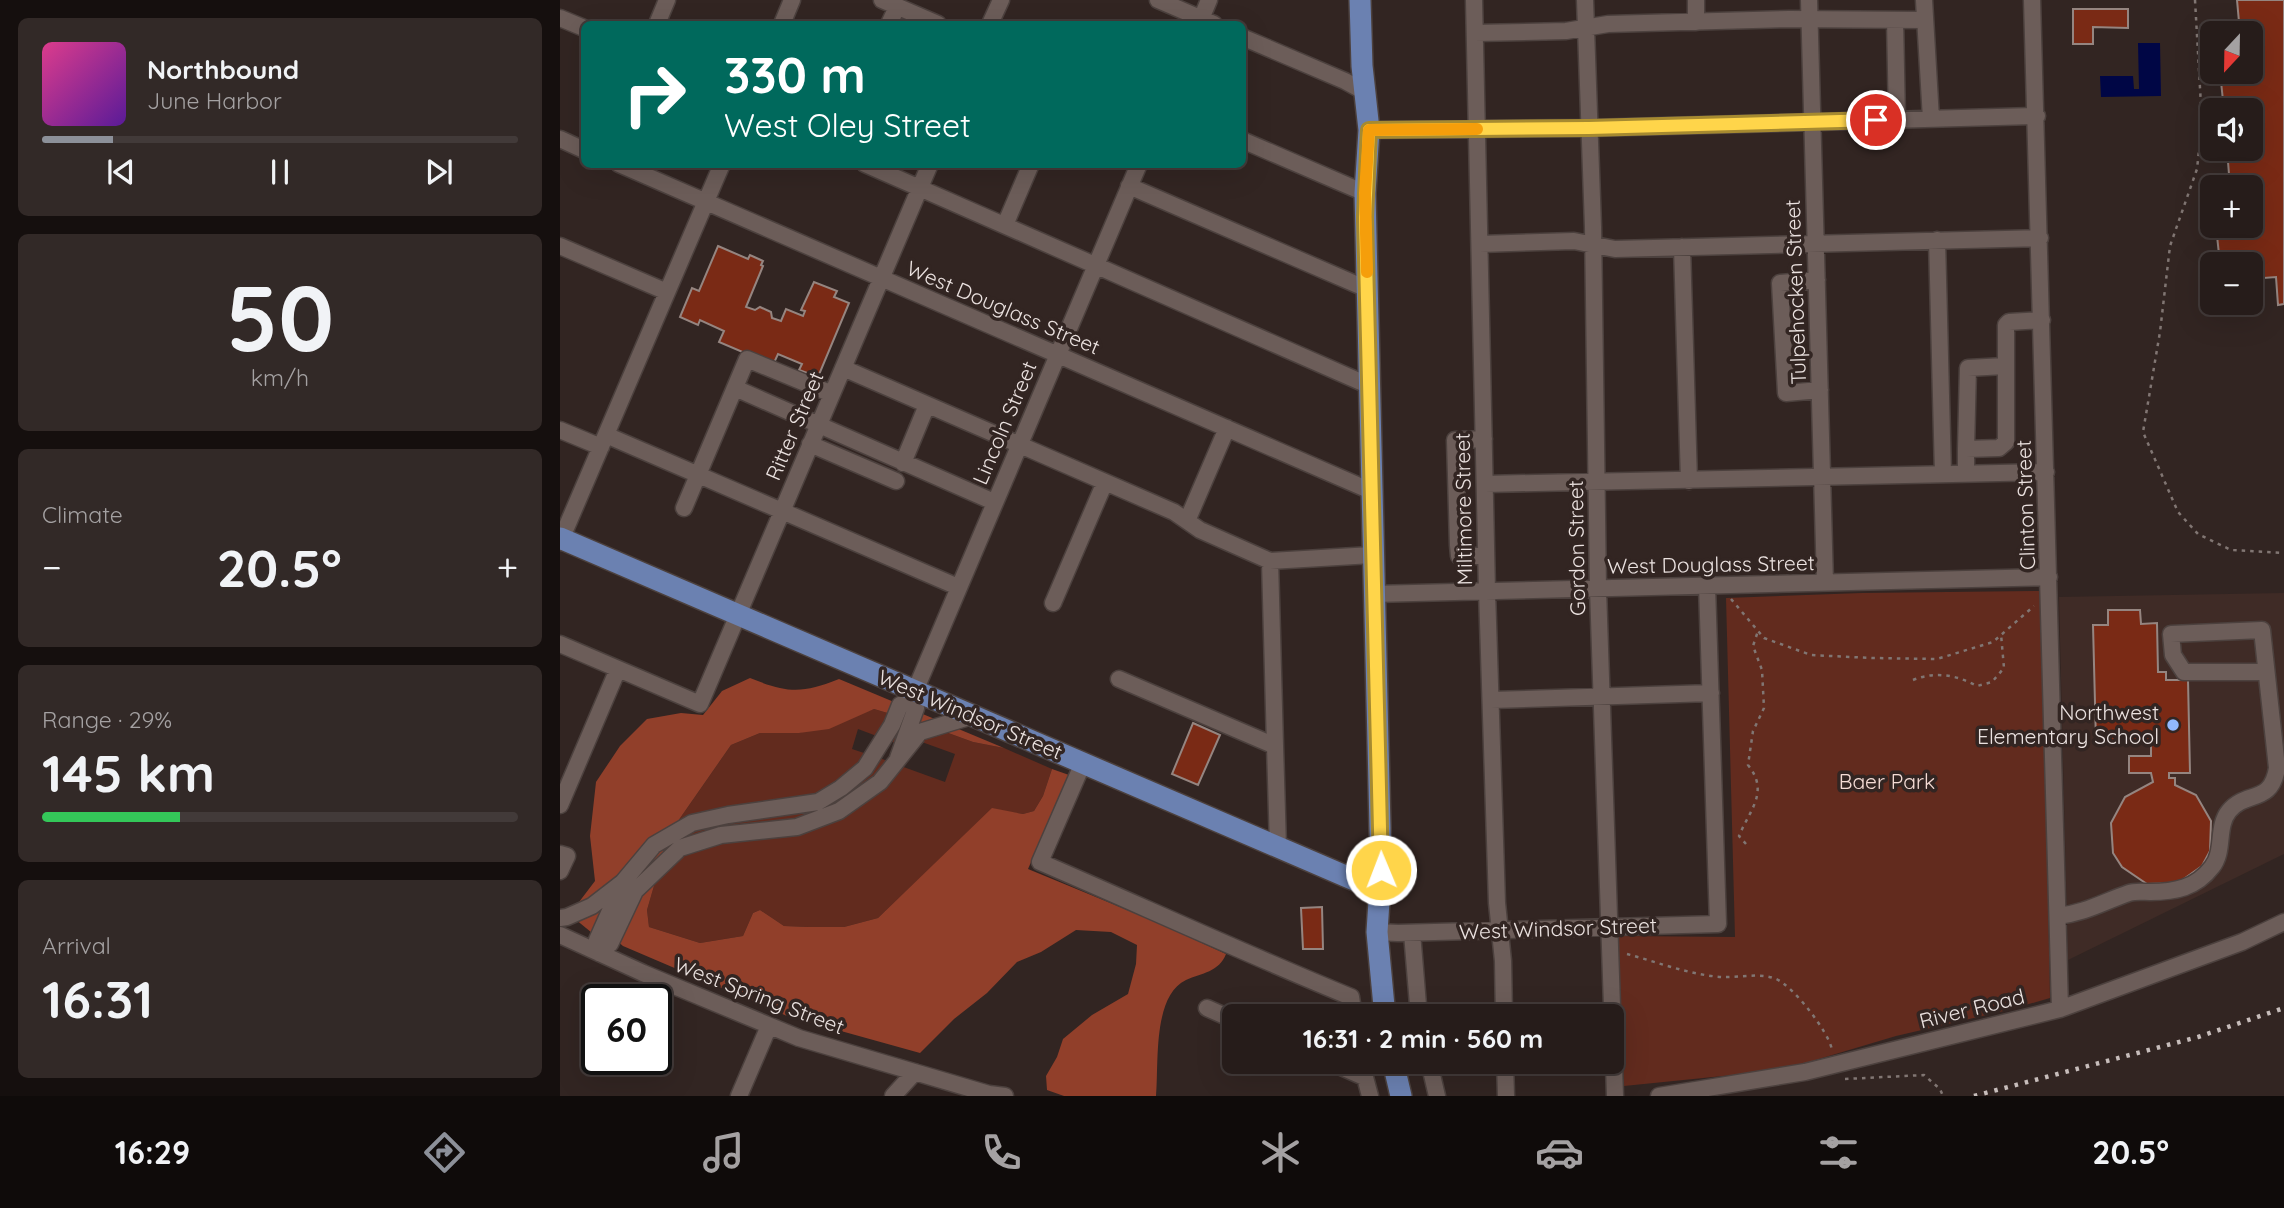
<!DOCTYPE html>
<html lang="en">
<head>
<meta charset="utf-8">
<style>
	:root { --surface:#261c1a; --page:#322927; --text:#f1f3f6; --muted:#a4a1a2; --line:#423a39; --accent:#8c9099 }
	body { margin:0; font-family:Quicksand,sans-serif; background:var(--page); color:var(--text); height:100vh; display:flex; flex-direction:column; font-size:26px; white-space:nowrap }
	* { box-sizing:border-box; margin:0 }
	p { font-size:23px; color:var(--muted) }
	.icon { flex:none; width:38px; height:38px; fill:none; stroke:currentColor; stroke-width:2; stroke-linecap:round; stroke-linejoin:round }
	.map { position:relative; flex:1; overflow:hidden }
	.details { display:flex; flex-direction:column; gap:18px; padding:18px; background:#150f0e; width:560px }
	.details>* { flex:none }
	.guide { position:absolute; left:21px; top:21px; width:665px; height:147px; border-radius:10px; box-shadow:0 7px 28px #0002,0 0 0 2px var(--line); background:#00695c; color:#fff; overflow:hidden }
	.needle { width:46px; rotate:202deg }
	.fabs { position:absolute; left:1640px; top:21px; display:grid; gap:14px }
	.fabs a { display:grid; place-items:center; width:63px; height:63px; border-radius:10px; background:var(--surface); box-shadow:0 7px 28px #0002,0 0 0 2px var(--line); font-size:35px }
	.speed { position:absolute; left:21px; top:984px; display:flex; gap:14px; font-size:35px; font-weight:700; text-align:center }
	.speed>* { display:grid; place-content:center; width:91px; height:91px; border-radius:50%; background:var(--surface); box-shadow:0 7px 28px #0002,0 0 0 2px var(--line); line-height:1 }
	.speed .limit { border:4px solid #111; border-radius:10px; background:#fff; color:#111 }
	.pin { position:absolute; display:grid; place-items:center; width:60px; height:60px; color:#fff; margin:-30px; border:4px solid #fff; border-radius:50%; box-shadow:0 2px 7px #0007 }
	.me { position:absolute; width:77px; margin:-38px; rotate:359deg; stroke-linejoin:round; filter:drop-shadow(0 0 5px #0008) }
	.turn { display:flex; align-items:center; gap:24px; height:147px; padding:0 28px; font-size:32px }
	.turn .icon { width:91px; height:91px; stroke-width:2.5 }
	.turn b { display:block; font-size:49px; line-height:60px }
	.big { font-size:52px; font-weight:700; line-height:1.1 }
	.details .widget { flex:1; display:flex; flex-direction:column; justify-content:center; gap:10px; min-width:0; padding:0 24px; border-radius:10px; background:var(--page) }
	.details .dial { align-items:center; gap:0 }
	.dial b { font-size:91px; line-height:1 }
	.song { display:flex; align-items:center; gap:21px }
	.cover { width:84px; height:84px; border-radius:10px; background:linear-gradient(135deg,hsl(330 70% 55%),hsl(270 70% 35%)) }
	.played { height:7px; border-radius:4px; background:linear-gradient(90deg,var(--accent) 15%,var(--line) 15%) }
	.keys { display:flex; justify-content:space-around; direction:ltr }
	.heat { display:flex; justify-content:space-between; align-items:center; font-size:38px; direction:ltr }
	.charge { height:10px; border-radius:5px; background:linear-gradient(90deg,#34c759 29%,var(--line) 0) }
	.trip { position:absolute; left:662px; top:1004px; width:402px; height:70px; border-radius:10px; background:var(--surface); box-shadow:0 7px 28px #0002,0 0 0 2px var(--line); font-weight:700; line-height:70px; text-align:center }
	.tabs { display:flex; height:112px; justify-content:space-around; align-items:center; background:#0f0b0a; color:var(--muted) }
	.tabs .icon { width:49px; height:49px }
	.tabs .active { color:var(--accent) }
	.tabs b { font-size:32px; color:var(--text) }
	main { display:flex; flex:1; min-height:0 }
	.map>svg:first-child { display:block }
	.built { fill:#3f2b26 }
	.green { fill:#622b1e; fill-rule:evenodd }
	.forest { fill:#913f2a }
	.water { fill:#000645 }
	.building { fill:#7a2a15; stroke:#958580; stroke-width:2 }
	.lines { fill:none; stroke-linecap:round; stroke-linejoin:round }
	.minor-casing { stroke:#4c413e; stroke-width:19 }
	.major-casing { stroke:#4c413e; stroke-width:24 }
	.path { stroke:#817673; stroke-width:2.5; stroke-dasharray:3.5 5; stroke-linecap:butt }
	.minor { stroke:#6c5d59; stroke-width:16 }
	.major { stroke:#6b81b1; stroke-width:21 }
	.rail { stroke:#c7bdbb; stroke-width:4.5; stroke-dasharray:3.5 7; stroke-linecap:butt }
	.route-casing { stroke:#a68a30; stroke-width:18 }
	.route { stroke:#ffd54a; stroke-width:12 }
	.slow { stroke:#f59e0b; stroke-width:12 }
	.poi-dot { fill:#91b8fd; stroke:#322522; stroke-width:2.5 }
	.labels { text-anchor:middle; stroke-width:7; stroke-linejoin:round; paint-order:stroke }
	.street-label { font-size:21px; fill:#ebe2e0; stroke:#322522 }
	.poi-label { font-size:21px; fill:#ebe2e0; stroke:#322522; text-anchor:end }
	.park-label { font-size:21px; fill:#f5dcd5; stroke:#322522 }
</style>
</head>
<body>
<main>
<section class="details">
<div class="widget">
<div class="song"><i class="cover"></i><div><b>Northbound</b><p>June Harbor</p></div></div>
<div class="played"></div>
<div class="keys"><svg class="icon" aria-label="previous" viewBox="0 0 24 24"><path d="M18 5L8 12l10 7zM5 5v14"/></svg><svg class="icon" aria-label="pause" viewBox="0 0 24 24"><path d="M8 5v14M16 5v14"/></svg><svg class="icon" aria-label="next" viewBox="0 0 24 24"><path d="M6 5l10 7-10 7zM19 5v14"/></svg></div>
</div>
<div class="widget dial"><b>50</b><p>km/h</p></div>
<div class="widget"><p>Climate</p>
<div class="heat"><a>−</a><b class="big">20.5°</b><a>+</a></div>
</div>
<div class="widget"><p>Range · 29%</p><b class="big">145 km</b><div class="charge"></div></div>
<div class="widget"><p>Arrival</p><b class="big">16:31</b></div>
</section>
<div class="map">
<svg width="1724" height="1096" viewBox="0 0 1724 1096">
	<rect width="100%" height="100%" fill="#322522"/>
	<path class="built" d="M1724 593V854L1508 960 1499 597Z"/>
	<path class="green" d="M1482 591 1490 998 1448 1010 1336 1036 1222 1070 1064 1086 1058 936 1175 937 1166 598 1302 593Z
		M314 709 358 722 413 742 444 748 492 769 483 796 474 811 463 814 432 809 318 918 284 927H248L224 926 200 910 193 913 183 936 140 943 89 927 87 910 109 834 171 745 200 733H239ZM298 729 338 744 331 762 292 749ZM348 737 395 754 385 782 338 765Z"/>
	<path class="forest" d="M190 678C227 693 242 694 279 679L444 748 413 742 358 722 314 709 269 729 239 733H200L171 745 109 834 87 910 89 927 140 943 183 936 193 913 200 910 224 926 248 927H284L318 918 432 808 463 814 474 811 483 796 492 769 509 775 468 869 594 921 666 954C659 972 642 973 626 980 592 996 599 1065 596 1096H504L487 1090 486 1076 497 1057 503 1039 532 1015 568 994 576 964 577 945 551 932 516 930 481 952 457 962 427 993 394 1019 360 1053 227 1016 63 946 56 940 37 937 15 919 19 902 35 881 30 836 36 782 60 746 87 719 121 713 143 715 162 691Z"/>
	<path class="water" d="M1578 43H1600L1601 96 1541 97 1540 76H1573L1574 89H1579Z"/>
	<path class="building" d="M1677 0H1724V304L1718 305 1716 277 1690 279V264H1660L1656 226H1690V187H1670L1667 149H1690V110H1664L1660 72H1690V33H1680Z
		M1513 9H1568V28L1533 27V44H1513Z
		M158 246 188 259 190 255 203 261 201 265 203 266 186 307 195 310 200 307 211 312 212 318 221 321 226 309 243 316 245 311 241 310 254 282 277 291 274 297 289 303 258 377 239 370 242 364 218 354 213 365 159 342 164 331 140 320 138 325 120 317 132 288 139 291Z
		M1548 610H1580L1581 624 1597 623 1598 672H1606V680H1628L1630 773H1609V778H1615V785L1636 795 1651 821 1650 851 1642 866 1618 883 1587 884 1562 867 1553 853 1551 823 1565 797 1593 782 1591 773H1569V756H1591V741L1536 742 1533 625H1548Z
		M633 723 660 735 638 785 612 774Z
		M762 907 763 949H743L741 908Z"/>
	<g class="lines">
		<defs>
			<path id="minor" d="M322 0 378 24
				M598 0 654 24
				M914 0 927 591 937 903 943 961 944 1017
				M1025 0 1033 227 1038 589 1055 1096
				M1136 0V22
				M1249 0 1265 583
				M1364 0 1371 119
				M1472 0 1500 1009
				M0 18 24 28
				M1335 20 1337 120
				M97 24 107 0
				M222 24 232 0
				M329 24 337 7
				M430 24 441 0
				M639 24 649 0
				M915 33 1006 31 1048 24 1229 19 1364 20
				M682 37 785 81 805 92
				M809 130 1029 128 1477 116
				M0 139 24 150
				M682 140 805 193
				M59 164 811 491
				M305 164 810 386
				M569 186 807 289
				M445 225 471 164
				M1377 240 1383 474
				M920 244 1014 241 1055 249 1480 238
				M0 246 107 292
				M1122 247 1129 481
				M1257 280 1220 283 1226 393 1260 390
				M283 368 614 512 640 530 710 561 715 746
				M175 388 434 502
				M0 430 41 447
				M46 435 398 587
				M924 439 895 440 898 545 899 556H926
				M250 444 336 481
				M1406 449 1408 368 1445 366
				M343 463 367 405
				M1406 474V449L1439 448 1446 442V325L1449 322 1482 320
				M925 484 1486 472
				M124 508 187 359 272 394
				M627 521 667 428
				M0 542 162 164
				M710 561 812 555
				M813 594 1489 577
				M493 603 545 482
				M0 644 140 704 370 164
				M559 679 715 746 718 847
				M931 700 1151 693
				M338 758 356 708 352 700 355 691 579 164
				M523 763 480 862C584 907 686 954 791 997L794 1017
				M0 805 58 669
				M0 854 7 856 0 871
				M1498 916C1525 913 1543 902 1569 893 1575 891 1583 892 1590 892 1615 892 1636 888 1652 867 1665 851 1656 827 1669 811 1686 790 1711 805 1717 768L1702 630 1611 634 1613 655 1624 672H1705
				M0 918 7 917 32 906 63 882 94 845 132 823 168 815 258 802 281 788 305 768 332 725 340 705 352 700
				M817 932 838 933 1158 924 1147 586
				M852 933 859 1017
				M0 935 83 973 239 1038 429 1094 445 1096
				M42 947 37 940 62 884
				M39 953 42 947 50 944 75 891 120 848 161 835 237 827 279 811 320 782 360 732 412 716
				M647 1008 674 1020
				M770 1062 804 1077
				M801 1062 810 1096
				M869 1062 877 1096
				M945 1062 946 1096
				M179 1096 209 1026
				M333 1096 355 1072
				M1099 1096 1245 1072 1500 1009 1682 942 1724 922"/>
			<path id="major" d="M800 0 802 66 809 130 805 193 821 870 817 932 825 1017
				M0 538 820 891
				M833 1062 841 1096"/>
		</defs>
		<use href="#minor" class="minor-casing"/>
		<use href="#major" class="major-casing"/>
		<path class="path" d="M1635 0 1642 123 1637 169 1610 246 1600 332 1583 432 1618 512 1638 534 1671 550 1724 553
			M1171 599 1204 638 1251 655 1312 658 1377 659 1433 642 1474 606
			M1353 680C1375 671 1397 675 1417 686L1432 682 1444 668 1441 634
			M1186 844 1179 836C1189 811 1210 792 1188 765L1193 731 1204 708 1202 670 1193 646 1198 631
			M1067 954C1097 962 1130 975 1162 977 1179 978 1199 972 1216 979 1233 986 1269 1032 1272 1050
			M1285 1079 1364 1075 1380 1089 1383 1096"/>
		<use href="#minor" class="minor"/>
		<use href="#major" class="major"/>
		<path class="rail" d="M1414 1096 1638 1037 1724 1008"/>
	</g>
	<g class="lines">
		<defs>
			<path id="route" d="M821 870 805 217 809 130 1029 128 1316 120"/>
		</defs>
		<use href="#route" class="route-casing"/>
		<use href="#route" class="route"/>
		<path class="slow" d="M807 272 805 193 809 130 917 129"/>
	</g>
	<circle class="poi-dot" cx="1613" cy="725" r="7"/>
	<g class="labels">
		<g class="street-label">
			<text transform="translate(1236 292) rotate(-92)" y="7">Tulpehocken Street</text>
			<text transform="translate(443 308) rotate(23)" y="7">West Douglass Street</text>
			<text transform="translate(445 423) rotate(-67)" y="7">Lincoln Street</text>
			<text transform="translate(235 426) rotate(-67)" y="7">Ritter Street</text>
			<text transform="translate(1466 505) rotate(-92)" y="7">Clinton Street</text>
			<text transform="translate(904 509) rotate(-91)" y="7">Miltimore Street</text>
			<text transform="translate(1017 548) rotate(-91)" y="7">Gordon Street</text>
			<text transform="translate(1151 565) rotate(-1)" y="7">West Douglass Street</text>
			<text transform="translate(410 715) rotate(23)" y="7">West Windsor Street</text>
			<text transform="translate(998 929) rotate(-2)" y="7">West Windsor Street</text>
			<text transform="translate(199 996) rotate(21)" y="7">West Spring Street</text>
			<text transform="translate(1412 1009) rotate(-14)" y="7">River Road</text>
		</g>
		<g class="poi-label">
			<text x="1599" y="720">Northwest<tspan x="1599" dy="24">Elementary School</tspan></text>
		</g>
		<g class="park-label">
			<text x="1327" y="789">Baer Park</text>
		</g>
	</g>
</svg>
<div class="fabs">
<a><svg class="needle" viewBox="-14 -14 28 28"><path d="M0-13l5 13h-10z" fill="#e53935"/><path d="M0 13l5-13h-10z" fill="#a4a1a2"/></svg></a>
<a><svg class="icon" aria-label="sound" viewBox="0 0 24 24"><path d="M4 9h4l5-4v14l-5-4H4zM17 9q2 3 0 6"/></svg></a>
<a>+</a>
<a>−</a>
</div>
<div class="speed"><div class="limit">60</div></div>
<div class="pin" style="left:1316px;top:120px;background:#d93025"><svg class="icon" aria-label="arrive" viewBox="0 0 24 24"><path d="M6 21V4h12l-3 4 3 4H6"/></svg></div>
<svg class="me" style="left:821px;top:870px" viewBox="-20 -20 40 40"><circle r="17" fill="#ffd54a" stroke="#fff" stroke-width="3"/><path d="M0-11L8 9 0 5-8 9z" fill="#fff"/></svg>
<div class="trip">16:31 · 2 min · 560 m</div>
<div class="guide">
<div class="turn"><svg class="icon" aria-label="right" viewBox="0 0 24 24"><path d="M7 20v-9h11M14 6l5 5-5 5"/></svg><div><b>330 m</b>West Oley Street</div></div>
</div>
</div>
</main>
<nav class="tabs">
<b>16:29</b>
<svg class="icon active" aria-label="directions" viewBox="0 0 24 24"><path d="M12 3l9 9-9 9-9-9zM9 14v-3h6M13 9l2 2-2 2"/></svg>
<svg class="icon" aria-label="music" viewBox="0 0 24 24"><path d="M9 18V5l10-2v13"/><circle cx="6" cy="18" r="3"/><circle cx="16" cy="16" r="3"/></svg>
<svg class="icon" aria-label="phone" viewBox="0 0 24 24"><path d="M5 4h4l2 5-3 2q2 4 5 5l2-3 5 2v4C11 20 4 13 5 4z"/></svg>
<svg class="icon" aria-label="climate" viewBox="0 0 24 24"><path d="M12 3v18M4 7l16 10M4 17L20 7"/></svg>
<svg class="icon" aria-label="car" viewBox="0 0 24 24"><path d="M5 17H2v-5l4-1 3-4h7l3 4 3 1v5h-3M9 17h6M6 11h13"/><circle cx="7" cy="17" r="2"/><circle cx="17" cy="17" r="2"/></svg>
<svg class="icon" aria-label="filters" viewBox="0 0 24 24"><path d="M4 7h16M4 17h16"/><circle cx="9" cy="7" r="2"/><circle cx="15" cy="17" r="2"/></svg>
<b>20.5°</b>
</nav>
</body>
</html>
